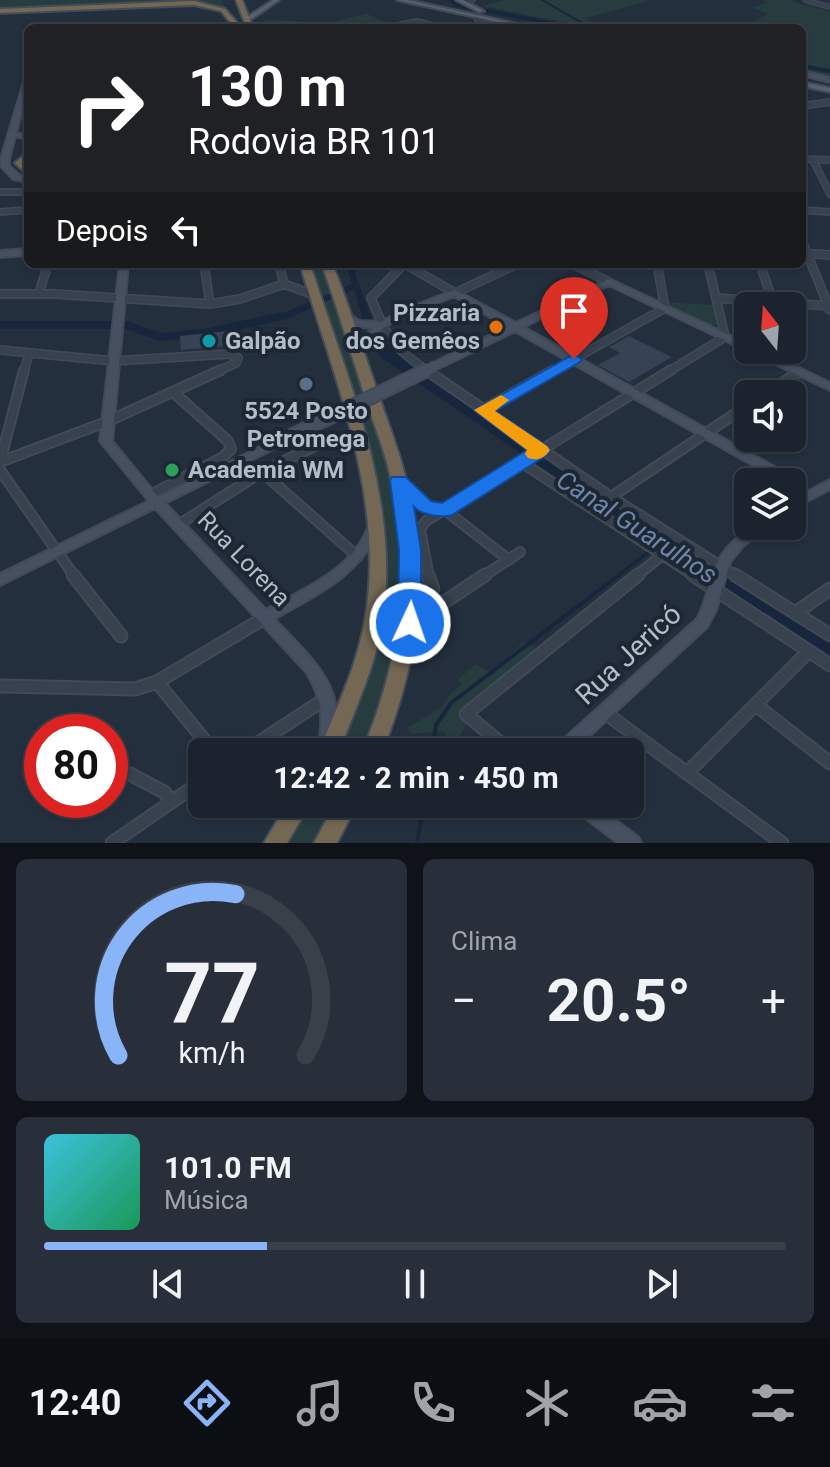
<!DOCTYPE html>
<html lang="pt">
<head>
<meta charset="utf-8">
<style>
	:root { --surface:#1b232e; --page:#282f3a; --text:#f1f3f6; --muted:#a0a4aa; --line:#39404a; --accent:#8ab4f8 }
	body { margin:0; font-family:Roboto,sans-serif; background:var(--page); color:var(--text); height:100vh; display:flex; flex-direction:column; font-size:30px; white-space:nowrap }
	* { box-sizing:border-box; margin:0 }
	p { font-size:26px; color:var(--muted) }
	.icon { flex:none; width:44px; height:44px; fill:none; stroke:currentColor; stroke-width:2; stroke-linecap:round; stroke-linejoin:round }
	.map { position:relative; height:843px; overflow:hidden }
	.panel { display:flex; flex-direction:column; gap:16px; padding:16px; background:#0f1319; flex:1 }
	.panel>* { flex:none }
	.guide { position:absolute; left:24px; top:24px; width:782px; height:244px; border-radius:12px; box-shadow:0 2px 6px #0004,0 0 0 2px var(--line); background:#202124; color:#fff; overflow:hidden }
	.needle { width:52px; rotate:343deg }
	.fabs { position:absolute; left:734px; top:292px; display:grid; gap:16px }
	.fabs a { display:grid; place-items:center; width:72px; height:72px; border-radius:12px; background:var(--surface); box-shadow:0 2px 6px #0004,0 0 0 2px var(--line); font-size:40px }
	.speed { position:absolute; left:24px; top:714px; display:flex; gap:16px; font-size:40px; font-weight:700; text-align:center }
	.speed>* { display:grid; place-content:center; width:104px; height:104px; border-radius:50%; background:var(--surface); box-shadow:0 2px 6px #0004,0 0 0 2px var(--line); line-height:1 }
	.speed .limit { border:12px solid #d22; background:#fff; color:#111 }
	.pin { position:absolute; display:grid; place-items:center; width:68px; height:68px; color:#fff; margin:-82px -34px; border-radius:50% 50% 50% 0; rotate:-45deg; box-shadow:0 0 8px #0007 }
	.pin .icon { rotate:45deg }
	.me { position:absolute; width:88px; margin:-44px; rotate:3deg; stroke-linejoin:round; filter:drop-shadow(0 0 6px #0008) }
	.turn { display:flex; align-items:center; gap:28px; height:168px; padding:0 32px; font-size:36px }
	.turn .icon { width:104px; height:104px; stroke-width:2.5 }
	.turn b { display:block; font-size:56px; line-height:68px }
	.then { display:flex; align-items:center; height:76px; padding:0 32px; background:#0003; gap:16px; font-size:30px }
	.big { font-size:60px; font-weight:700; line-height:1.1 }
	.panel .widget { flex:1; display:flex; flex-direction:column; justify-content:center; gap:12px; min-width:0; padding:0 28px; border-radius:12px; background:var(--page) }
	.panel .dial { align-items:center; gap:0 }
	.dial svg { height:208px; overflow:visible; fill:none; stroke:var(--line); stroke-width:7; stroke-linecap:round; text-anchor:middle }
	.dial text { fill:var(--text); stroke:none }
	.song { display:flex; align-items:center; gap:24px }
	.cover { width:96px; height:96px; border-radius:12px; background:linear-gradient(135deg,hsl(190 70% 55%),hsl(150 70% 35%)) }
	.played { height:8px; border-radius:4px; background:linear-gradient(90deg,var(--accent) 30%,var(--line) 30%) }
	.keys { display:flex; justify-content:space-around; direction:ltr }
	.heat { display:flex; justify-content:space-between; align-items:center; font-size:44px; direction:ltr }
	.panel .tiles { flex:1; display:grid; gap:16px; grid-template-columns:1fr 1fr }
	.widget:last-child { grid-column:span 2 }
	.trip { position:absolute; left:188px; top:738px; width:456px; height:80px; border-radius:12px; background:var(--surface); box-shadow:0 2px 6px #0004,0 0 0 2px var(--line); font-weight:700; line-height:80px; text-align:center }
	.tabs { display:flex; height:128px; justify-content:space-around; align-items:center; background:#0b0e12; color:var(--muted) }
	.tabs .icon { width:56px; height:56px }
	.tabs .current { color:var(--accent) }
	.tabs b { font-size:36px; color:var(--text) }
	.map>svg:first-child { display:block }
	.green { fill:#263c3f }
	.water { fill:#17263c }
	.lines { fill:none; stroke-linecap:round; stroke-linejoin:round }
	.stream-far2 { stroke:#17263c; stroke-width:2 }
	.stream-far1 { stroke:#17263c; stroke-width:3 }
	.stream { stroke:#17263c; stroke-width:4 }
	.river { fill:#17263c; fill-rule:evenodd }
	.building { fill:#364354 }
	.street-far4-casing { stroke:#414a57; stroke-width:6 }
	.street-far3-casing { stroke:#414a57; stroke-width:8 }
	.street-far2-casing { stroke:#414a57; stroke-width:10 }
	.street-far1-casing { stroke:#414a57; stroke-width:12 }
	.street-casing { stroke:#414a57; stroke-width:15 }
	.secondary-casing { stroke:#414a57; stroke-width:4 }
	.primary-casing { stroke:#414a57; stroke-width:4 }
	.highway-casing { stroke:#434c59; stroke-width:4 }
	.street-far4 { stroke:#38414e; stroke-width:4 }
	.street-far3 { stroke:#38414e; stroke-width:5 }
	.street-far2 { stroke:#38414e; stroke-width:7 }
	.street-far1 { stroke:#38414e; stroke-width:8 }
	.street { stroke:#38414e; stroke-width:11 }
	.secondary { fill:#465061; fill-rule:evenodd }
	.primary { fill:#56606e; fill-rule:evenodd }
	.highway { fill:#746855; fill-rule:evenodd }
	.secondary-bridge-far1-casing { stroke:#414a57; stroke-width:12; stroke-linecap:butt }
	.secondary-bridge-casing { stroke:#414a57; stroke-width:16; stroke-linecap:butt }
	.secondary-bridge-far1 { stroke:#465061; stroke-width:9 }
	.secondary-bridge { stroke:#465061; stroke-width:12 }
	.route { fill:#1a73e8; stroke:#114b97; stroke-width:2 }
	.slow { fill:#f59e0b }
	.food-dot { fill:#e8710a; stroke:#1d2633; stroke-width:3 }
	.culture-dot { fill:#0f9aa8; stroke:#1d2633; stroke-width:3 }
	.service-dot { fill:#5c6f8a; stroke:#1d2633; stroke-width:3 }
	.leisure-dot { fill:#2e9e5b; stroke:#1d2633; stroke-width:3 }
	.labels { text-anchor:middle; stroke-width:8; stroke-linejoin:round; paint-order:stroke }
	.poi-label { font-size:24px; font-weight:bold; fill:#b4bcc9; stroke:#1d2633; text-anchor:start }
	.street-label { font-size:24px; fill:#b4bcc9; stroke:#1d2633 }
	.water-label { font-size:26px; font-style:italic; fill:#6d86a8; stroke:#1d2633 }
	.near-street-label { font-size:28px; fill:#b4bcc9; stroke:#1d2633 }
</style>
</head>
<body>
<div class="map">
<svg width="830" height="843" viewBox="0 0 830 843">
	<rect width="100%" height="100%" fill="#242f3e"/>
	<path class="green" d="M0 0H221L228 12 195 3 0 10Z
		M506 0H652L585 18 595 26 606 28H593L482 6Z
		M762 0H789L830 12V77L802 70V28H744L768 14 753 8 768 2Z
		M367 14 399 28H329C318 22 282 28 262 20L323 22 326 24Z
		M310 264H324L367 396 353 401Z
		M664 302 713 305 717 325H708Z
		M371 407C388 465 408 525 405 587 403 642 383 701 361 752H333L381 603 356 412Z
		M524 642 535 647 538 658 492 688 459 736 450 739 443 731 412 734 407 728 443 706 450 694 462 684 458 679 476 664 490 673Z
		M305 804H338L319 843H282Z"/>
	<path class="water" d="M352 264H360L355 274 373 322 364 323 354 289 291 317 262 323V319L281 314 352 284 348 272Z
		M378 336 432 382 830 642V656L529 459 382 358 366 339Z"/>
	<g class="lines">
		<path class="stream-far2" d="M542 0 591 28"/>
		<path class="stream-far1" d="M616 577 650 551"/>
		<path class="stream" d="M432 752 436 725 451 703 619 575
			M417 843 424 804"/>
		<path class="river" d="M447 0H455L461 4 587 28H571L459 8Z
			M802 64 830 69V73L802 68Z
			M282 312 289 316 287 319 204 337 159 341 126 329H0V321H128L160 333 204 329Z"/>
	</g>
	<path class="building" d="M236 330 239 345 181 350 180 336Z
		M629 336 672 357 629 382 598 365 620 353 609 347Z"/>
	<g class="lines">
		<defs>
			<path id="street-far4" d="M805 0 830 7
				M463 2 473 0
				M476 16 477 20 503 28
				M392 26 417 21 444 28"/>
			<path id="street-far3" d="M802 106 830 102
				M802 159 830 160
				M813 160 830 194
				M0 192H28
				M802 210 830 212
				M0 212 28 210"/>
			<path id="street-far2" d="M802 241 830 310
				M803 253 830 255
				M204 264 210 304
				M404 264 371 298C388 339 392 347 429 372
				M405 264 455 293 517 264
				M573 264 609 282
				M760 264 774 305
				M284 284 314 295
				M39 293 48 264
				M0 294H54L210 304 240 299 284 284 279 264
				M716 298 830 306
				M0 350 113 361 230 354 238 358 236 363 216 372
				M785 350 790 368
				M24 372 29 353
				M551 372 665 308 657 264
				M668 372 725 337 708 264"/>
			<path id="street-far1" d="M426 370 611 497 738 577
				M765 394 799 372
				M483 410 554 370
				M0 462 106 422 221 370
				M0 462 24 370
				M521 462 696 577
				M0 470 75 577
				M262 472 358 557
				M400 482 425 506 444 510
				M150 495 223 457 231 449 228 441 173 392
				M611 497 748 405
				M445 510 509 560
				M178 525 262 472 317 445 357 439
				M429 577 420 529 426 521 671 370
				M482 577 520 552
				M635 577 661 556"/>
			<path id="street" d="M73 575 121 636
				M428 575 433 589
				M693 575 830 665
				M735 575 830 635
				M446 601 485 575
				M795 613 830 589
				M157 682 214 752
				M0 686 135 689 157 682 266 617
				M756 705 830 763
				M604 712 782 843
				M244 752 328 697
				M511 752 466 714 638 575
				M687 773 808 652
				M130 774 164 792 172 802
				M112 843 202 781"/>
			<path id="secondary" d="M802 71 830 78V82L802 75Z
				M28 77V89L16 133 28 135V139L15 136 9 159V166L19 175 28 178V182L13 179 1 166V159L25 79Z
				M28 249V255L0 257V251Z
				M120 264H128L112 441 158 497 287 434 291 432 297 436 295 438 165 503 266 610C298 592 340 575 361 542 364 537 366 531 370 525H378L380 528C357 578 319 593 274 619 314 661 350 688 332 752H316C325 723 323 700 307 673L155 508 0 585V574L149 501 100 441Z
				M609 279 748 344V350H761L830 383V390L609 285 523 327 796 479 798 482 796 485 792 486V482H783L515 331 439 368H431L430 366 431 364 508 327 454 296C429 307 384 319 368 343 366 347 365 351 363 355L359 356 354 353 361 340 373 328 354 326 340 315 345 312 359 321 381 322 411 307 455 290 516 323Z
				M830 480V489L792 509V500Z
				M752 526H767L742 547 730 562 716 610 707 627 572 752H553L555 747 697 619C705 606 707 591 712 576 719 553 733 540 752 526Z
				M573 804H594L638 837 641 843H618L575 810Z"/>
			<path id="primary" d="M273 0H279L250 20H246V18Z
				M397 0H407L537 28H526Z
				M456 0H463L484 11 479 12Z
				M802 82 830 88V92L802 86Z"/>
			<path id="highway" d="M236 0H242L253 28H247Z
				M194 1 225 9 241 27 235 28 221 11 194 5 0 13V9Z
				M28 152V160L25 163 28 166V175L15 163Z
				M300 264H310C347 378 400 497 383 619 376 665 355 709 339 752H319C336 709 357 666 365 620 386 499 334 378 300 264Z
				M322 264H332L339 281C354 321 367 362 381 402 390 429 401 456 407 484 429 578 418 663 382 752H362C399 663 412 579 392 484 387 457 376 430 367 403 352 357 338 310 322 264Z
				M287 804H310L287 843H264Z
				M335 804H357L337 843H314Z"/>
		</defs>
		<use href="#street-far4" class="street-far4-casing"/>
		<use href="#street-far3" class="street-far3-casing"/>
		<use href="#street-far2" class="street-far2-casing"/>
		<use href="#street-far1" class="street-far1-casing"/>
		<use href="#street" class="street-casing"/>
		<use href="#secondary" class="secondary-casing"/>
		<use href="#primary" class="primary-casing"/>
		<use href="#highway" class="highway-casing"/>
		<use href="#street-far4" class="street-far4"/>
		<use href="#street-far3" class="street-far3"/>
		<use href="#street-far2" class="street-far2"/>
		<use href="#street-far1" class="street-far1"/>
		<use href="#street" class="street"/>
		<use href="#secondary" class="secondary"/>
		<use href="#primary" class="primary"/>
		<use href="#highway" class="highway"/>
		<defs>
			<path id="secondary-bridge-far1" d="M423 372 435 366"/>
			<path id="secondary-bridge" d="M291 436 427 370"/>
		</defs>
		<use href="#secondary-bridge-far1" class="secondary-bridge-far1-casing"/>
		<use href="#secondary-bridge" class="secondary-bridge-casing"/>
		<use href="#secondary-bridge-far1" class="secondary-bridge-far1"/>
		<use href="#secondary-bridge" class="secondary-bridge"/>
	</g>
	<path class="route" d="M574 354 582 359 580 362 495 411 547 446 550 450 547 455 452 515C441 518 422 515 414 507L421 550V623L418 629 410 632 402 629 398 623 399 550 390 481 392 477H406L431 501 442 503 527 450 474 410Z"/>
	<path class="slow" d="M501 395 509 400 495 411 547 446 550 450C544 459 537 461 528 458L525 454 527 450 474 410Z"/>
	<circle class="food-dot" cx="496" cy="327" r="8"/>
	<circle class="culture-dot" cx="209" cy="341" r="8"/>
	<circle class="service-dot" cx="306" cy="384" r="8"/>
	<circle class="leisure-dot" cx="172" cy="470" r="8"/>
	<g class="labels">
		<g class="poi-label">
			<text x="480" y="321" text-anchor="end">Pizzaria<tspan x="480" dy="28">dos Gemêos</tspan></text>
			<text x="225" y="349">Galpão</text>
			<text x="306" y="419" text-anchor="middle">5524 Posto<tspan x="306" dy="28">Petromega</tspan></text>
			<text x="188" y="478">Academia WM</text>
		</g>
		<g class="street-label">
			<text transform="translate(244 559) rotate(46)" y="8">Rua Lorena</text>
		</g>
		<g class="water-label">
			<text transform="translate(637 527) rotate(33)" y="9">Canal Guarulhos</text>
		</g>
		<g class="near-street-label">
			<text transform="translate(628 654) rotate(-43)" y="10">Rua Jericó</text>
		</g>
	</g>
</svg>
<div class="fabs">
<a><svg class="needle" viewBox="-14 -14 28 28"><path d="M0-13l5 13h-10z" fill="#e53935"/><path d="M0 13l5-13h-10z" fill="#a0a4aa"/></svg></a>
<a><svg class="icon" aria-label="sound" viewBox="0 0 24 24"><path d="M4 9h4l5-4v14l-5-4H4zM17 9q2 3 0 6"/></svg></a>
<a><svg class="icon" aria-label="layers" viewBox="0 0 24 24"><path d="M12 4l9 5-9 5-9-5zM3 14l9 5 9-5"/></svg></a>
</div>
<div class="speed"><div class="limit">80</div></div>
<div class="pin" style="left:574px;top:359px;background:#d93025"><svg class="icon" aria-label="arrive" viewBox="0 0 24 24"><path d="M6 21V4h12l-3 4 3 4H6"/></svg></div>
<svg class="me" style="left:410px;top:623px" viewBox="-20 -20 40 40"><circle r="17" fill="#1a73e8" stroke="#fff" stroke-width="3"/><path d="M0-11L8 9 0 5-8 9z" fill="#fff"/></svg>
<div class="trip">12:42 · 2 min · 450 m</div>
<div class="guide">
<div class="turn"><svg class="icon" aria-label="right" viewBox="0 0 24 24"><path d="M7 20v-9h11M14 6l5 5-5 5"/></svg><div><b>130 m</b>Rodovia BR 101</div></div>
<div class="then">Depois<svg class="icon" aria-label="left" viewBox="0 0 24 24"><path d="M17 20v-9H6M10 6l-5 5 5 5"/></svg></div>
</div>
</div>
<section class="panel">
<div class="tiles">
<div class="widget dial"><svg viewBox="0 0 100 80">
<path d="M14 69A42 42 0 1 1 86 69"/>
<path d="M14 69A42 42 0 0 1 59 7" stroke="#8ab4f8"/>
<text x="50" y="56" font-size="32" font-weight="700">77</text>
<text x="50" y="72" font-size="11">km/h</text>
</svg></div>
<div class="widget"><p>Clima</p>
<div class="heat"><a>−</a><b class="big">20.5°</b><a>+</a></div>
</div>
<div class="widget">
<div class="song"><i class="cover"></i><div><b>101.0 FM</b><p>Música</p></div></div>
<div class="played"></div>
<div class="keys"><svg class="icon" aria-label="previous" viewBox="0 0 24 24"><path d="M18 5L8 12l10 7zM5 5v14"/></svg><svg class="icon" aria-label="pause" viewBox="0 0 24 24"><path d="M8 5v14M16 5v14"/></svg><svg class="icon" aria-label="next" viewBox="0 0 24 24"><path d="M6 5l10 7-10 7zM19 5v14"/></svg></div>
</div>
</div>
</section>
<nav class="tabs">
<b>12:40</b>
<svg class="icon current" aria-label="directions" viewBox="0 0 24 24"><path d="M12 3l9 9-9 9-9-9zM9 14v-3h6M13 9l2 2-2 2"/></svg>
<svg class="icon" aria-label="music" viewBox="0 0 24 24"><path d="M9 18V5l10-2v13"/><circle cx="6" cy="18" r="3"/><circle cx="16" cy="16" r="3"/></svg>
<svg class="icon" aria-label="phone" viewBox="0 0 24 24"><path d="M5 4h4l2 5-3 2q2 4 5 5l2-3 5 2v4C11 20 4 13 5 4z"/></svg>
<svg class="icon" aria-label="climate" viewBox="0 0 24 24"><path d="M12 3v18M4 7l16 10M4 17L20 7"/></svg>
<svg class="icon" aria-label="car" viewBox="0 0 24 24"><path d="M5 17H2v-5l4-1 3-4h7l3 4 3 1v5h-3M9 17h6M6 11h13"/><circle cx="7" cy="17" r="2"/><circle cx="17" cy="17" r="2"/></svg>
<svg class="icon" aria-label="filters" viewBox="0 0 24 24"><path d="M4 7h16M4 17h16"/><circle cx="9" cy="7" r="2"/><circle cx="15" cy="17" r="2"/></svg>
</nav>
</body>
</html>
